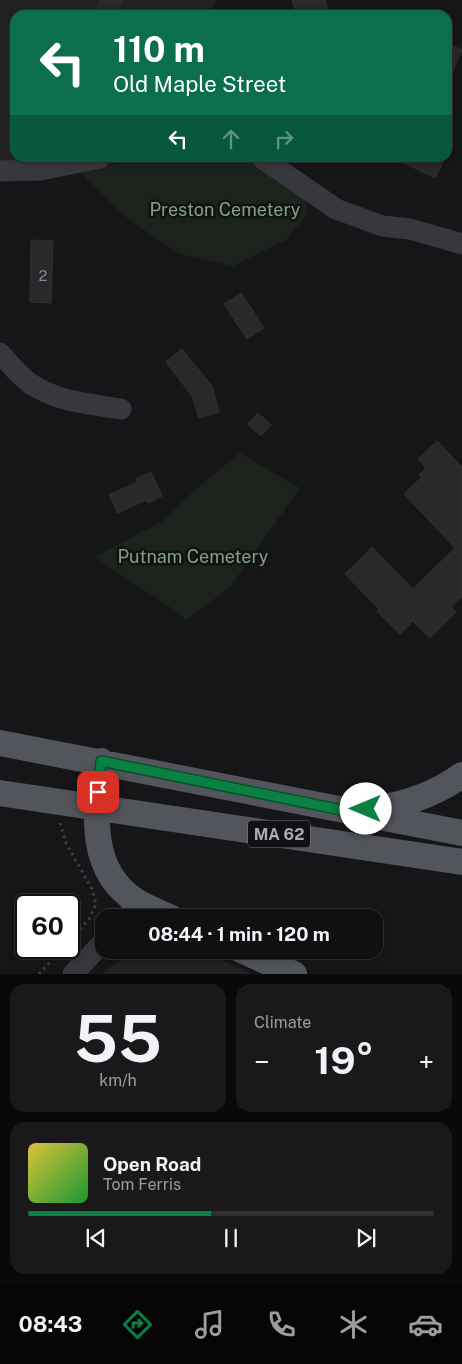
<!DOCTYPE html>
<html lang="en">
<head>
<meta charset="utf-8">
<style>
	:root { --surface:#101012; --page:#19191b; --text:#f1f3f6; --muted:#9c9d9f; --line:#303032; --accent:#0b8043 }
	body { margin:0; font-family:"Public Sans",sans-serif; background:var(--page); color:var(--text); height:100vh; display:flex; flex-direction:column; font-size:19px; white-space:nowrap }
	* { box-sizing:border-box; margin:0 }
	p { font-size:16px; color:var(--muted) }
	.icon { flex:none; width:28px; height:28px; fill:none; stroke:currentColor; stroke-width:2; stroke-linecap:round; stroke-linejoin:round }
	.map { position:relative; height:974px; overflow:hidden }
	.side { display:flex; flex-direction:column; gap:10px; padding:10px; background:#09090a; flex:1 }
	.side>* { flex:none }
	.top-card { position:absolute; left:10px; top:10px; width:442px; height:152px; border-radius:15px; box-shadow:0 2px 8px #0003,0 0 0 1px var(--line); background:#0b6e4f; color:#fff; overflow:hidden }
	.speed { position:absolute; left:15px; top:894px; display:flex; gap:10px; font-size:25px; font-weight:700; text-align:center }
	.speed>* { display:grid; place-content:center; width:65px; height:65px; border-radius:50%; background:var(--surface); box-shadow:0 2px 8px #0003,0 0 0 1px var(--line); line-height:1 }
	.speed .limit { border:2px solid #111; border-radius:8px; background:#fff; color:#111 }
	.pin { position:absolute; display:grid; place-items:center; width:42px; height:42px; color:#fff; margin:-21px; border-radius:10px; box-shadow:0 2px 8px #0006 }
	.me { position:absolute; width:55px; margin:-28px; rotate:270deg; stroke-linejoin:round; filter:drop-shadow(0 0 4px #0008) }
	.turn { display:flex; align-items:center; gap:18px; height:105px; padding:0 20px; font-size:22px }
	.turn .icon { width:65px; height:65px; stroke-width:2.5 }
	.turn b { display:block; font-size:35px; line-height:42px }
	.lanes { display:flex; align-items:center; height:48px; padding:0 20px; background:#0003; justify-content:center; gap:25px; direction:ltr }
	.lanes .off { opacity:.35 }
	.big { font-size:38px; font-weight:700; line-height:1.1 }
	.side .widget { flex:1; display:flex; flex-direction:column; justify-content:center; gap:8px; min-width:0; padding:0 18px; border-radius:15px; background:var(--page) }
	.side .dial { align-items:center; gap:0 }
	.dial b { font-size:65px; line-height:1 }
	.song { display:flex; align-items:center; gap:15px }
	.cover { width:60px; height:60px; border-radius:8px; background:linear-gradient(135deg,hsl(50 70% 55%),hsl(130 70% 35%)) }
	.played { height:5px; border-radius:2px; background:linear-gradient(90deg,var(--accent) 45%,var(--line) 45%) }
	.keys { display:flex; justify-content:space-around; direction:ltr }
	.heat { display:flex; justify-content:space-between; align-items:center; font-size:28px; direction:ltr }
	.side .tiles { flex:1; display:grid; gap:10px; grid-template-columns:1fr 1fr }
	.widget:last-child { grid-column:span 2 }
	.trip { position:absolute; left:95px; top:909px; width:288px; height:50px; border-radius:15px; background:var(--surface); box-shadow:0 2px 8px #0003,0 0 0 1px var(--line); font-weight:700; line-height:50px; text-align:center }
	.dock { display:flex; height:80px; justify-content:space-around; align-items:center; background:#060607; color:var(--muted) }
	.dock .icon { width:35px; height:35px }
	.dock .current { color:var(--accent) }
	.dock b { font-size:22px; color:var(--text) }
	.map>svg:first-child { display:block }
	.built { fill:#222225 }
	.green { fill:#1c231d }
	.building { fill:#29292c; stroke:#303034 }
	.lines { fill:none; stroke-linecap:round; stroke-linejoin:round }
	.path { stroke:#3d3f44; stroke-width:3; stroke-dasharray:2.5 4; stroke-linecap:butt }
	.minor { stroke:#37383d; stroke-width:21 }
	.major { stroke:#53555c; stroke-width:26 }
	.route-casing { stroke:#07532c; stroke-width:12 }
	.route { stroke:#0b8043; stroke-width:9 }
	.labels { text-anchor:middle; stroke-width:5; stroke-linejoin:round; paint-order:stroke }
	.number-label { font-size:15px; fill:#888b94 }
	.shield { fill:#111113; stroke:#7b7e86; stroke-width:1 }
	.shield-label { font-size:16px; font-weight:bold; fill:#a8adb8 }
	.park-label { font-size:18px; fill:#7fa381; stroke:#111113 }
</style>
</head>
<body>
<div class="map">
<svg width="462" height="974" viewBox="0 0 462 974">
	<rect width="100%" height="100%" fill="#161618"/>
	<path class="built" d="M0 0H216L208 15H15V158H69L0 166Z
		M138 950H199L253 974H103L110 967Z"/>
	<path class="green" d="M151 158H265L306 195 308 213 286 240 233 266 179 254 127 218 88 181 80 171Z
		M240 453 300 488 230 587 186 620 179 613 94 557 163 521 196 489Z"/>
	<path class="building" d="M102 0H123L114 15H93Z
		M292 0H325L329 15H297Z
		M448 43 462 50 448 81Z
		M394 158H445L435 178Z
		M31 240 53 241 51 303 30 302Z
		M241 293 264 328 247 339 224 304Z
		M182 349 212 386 219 412 199 418 192 396 166 362Z
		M258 413 271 425 261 436 247 424Z
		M437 441 462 467V597L451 607 456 612 430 638 413 621 400 634 377 611 379 609 345 574 372 547 413 589 455 548 404 494 421 478 419 475 426 468 418 459Z
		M151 472 162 496 148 503 146 500 118 513 109 495 137 482 136 479Z"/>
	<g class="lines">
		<path class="path" d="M60 823 66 843 92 889 96 904 89 919 69 941
			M39 974 63 948"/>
		<path class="minor" d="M262 158 336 209 382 226 410 229 462 244
			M0 171 41 170 100 158
			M0 353C10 364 19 376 31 384 58 402 90 404 121 409
			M125 918 139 903
			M73 974 104 941"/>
		<path class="major" d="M0 743 462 833
			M101 761C96 811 87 870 136 901 147 908 159 912 171 918
			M0 793 462 862
			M371 809C405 805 434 795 462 775
			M241 950 294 974"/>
	</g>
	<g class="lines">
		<defs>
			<path id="route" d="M98 792 101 761 342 810 366 809"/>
		</defs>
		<use href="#route" class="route-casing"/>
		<use href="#route" class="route"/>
	</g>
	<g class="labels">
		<g class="number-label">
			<text x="43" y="281">2</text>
		</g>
		<rect class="shield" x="248" y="820.5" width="62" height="27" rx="4"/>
		<g class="shield-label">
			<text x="279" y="840">MA 62</text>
		</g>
		<g class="park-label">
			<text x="225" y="216">Preston Cemetery</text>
			<text x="193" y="563">Putnam Cemetery</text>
		</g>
	</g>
</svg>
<div class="speed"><div class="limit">60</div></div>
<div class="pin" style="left:98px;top:792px;background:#d93025"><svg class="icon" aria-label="arrive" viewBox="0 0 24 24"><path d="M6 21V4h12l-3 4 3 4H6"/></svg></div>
<svg class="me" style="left:366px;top:809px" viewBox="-20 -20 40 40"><circle r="19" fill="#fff"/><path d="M0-13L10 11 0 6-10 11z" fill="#0b8043"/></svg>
<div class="trip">08:44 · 1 min · 120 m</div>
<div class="top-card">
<div class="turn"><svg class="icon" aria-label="left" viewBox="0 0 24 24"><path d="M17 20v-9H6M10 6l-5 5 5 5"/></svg><div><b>110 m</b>Old Maple Street</div></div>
<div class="lanes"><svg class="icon" aria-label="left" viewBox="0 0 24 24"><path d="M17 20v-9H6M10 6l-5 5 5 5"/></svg><svg class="icon off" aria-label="ahead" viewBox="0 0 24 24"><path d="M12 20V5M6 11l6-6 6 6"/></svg><svg class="icon off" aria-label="right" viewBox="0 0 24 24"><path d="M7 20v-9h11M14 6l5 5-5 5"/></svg></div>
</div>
</div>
<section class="side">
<div class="tiles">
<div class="widget dial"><b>55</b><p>km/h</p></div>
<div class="widget"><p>Climate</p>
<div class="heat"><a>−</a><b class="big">19°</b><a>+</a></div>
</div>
<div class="widget">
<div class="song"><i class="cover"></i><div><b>Open Road</b><p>Tom Ferris</p></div></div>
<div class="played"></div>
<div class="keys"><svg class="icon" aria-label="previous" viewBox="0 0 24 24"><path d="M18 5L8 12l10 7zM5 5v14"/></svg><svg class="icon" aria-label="pause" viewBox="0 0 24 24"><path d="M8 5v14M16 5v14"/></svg><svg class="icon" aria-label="next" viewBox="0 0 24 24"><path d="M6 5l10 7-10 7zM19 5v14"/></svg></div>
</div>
</div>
</section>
<nav class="dock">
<b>08:43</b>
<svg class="icon current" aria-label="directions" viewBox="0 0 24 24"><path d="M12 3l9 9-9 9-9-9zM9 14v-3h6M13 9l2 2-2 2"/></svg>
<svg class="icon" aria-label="music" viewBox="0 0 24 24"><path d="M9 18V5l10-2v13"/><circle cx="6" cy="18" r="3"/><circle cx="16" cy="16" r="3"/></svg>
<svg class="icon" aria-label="phone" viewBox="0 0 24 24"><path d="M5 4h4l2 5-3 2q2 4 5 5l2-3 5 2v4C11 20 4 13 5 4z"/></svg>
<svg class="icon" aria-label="climate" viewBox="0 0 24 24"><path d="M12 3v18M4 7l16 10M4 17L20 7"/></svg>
<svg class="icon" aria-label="car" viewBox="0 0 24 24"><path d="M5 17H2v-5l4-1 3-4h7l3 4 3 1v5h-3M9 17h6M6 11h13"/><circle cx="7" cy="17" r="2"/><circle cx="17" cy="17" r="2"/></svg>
</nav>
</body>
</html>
